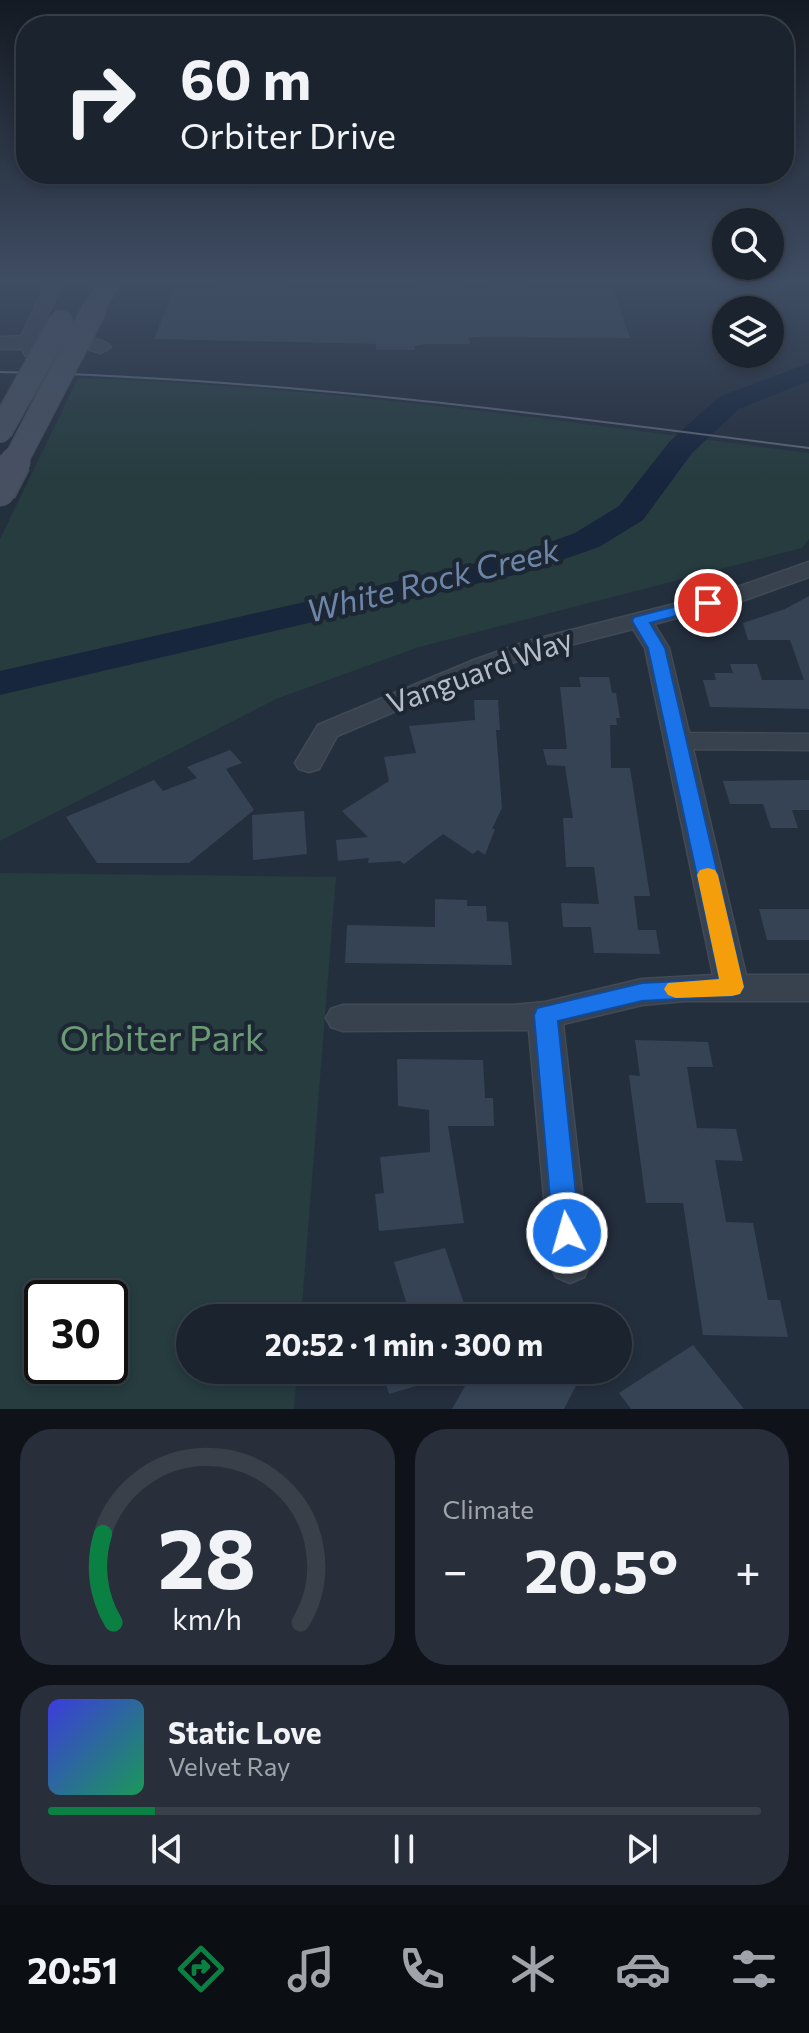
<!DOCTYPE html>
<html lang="en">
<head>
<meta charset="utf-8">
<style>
	:root { --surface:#1b232e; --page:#282f3a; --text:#f1f3f6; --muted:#a0a4aa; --line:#39404a; --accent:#0b8043 }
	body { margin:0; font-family:Commissioner,sans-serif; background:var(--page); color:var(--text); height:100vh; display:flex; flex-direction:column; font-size:30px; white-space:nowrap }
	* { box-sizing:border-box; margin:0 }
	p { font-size:26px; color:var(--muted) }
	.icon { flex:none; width:44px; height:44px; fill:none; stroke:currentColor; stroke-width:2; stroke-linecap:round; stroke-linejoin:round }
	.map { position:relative; height:1409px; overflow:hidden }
	.panel { display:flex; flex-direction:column; gap:20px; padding:20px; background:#0f1319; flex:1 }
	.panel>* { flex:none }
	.top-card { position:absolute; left:16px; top:16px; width:778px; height:168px; border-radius:32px; box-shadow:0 4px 12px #0003,0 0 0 2px var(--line); background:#1b232e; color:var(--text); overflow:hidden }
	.buttons { position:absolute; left:712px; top:208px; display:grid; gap:16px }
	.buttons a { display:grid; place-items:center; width:72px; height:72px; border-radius:50%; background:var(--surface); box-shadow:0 4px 12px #0003,0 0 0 2px var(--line); font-size:40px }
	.speed { position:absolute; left:24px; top:1280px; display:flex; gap:16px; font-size:40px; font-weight:700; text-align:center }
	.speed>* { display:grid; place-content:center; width:104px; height:104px; border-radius:50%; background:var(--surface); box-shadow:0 4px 12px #0003,0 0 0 2px var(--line); line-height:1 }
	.speed .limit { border:4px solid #111; border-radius:12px; background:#fff; color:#111 }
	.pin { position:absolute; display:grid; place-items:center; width:68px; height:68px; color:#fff; margin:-34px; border:4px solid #fff; border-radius:50%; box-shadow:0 2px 8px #0007 }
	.me { position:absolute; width:88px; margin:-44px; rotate:354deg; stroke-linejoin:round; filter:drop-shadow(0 0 6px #0008) }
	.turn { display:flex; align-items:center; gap:28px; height:168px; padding:0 32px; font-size:36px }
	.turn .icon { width:104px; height:104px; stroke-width:2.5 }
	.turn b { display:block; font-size:56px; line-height:68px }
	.big { font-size:60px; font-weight:700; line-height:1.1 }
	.panel .card { flex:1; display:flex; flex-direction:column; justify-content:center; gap:12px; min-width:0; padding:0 28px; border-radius:32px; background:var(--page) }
	.panel .dial { align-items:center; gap:0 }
	.dial svg { height:208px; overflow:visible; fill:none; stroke:var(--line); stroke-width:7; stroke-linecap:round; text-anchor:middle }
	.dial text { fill:var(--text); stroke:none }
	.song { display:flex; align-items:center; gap:24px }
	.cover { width:96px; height:96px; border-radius:12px; background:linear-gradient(135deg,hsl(240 70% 55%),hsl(150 70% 35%)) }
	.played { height:8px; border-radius:4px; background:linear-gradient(90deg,var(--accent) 15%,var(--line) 15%) }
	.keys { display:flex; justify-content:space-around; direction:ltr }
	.heat { display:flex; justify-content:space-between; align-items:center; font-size:44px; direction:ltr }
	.panel .tiles { flex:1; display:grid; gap:20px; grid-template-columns:1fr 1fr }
	.card:last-child { grid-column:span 2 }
	.trip { position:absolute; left:176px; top:1304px; width:456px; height:80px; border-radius:40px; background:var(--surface); box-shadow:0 4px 12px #0003,0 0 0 2px var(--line); font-weight:700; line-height:80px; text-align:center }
	.tab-bar { display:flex; height:128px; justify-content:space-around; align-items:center; background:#0b0e12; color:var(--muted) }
	.tab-bar .icon { width:56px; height:56px }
	.tab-bar .active { color:var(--accent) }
	.tab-bar b { font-size:36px; color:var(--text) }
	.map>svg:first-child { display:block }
	.green { fill:#263c3f; fill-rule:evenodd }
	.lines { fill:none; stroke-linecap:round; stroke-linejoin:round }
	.river { fill:#17263c; fill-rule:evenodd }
	.building { fill:#364354 }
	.minor-casing { stroke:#414a57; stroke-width:3 }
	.tertiary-casing { stroke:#414a57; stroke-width:3 }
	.secondary-casing { stroke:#414a57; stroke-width:3 }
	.minor { fill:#38414e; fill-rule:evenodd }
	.tertiary { fill:#38414e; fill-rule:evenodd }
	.secondary { fill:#465061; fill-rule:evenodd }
	.tram { stroke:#5a6575; stroke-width:2 }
	.secondary-bridge-far1-casing { stroke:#414a57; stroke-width:26; stroke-linecap:butt }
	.secondary-bridge-casing { stroke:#414a57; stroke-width:34; stroke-linecap:butt }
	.secondary-bridge-far1 { stroke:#465061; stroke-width:24 }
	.secondary-bridge { stroke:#465061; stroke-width:31 }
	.route { fill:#1a73e8; stroke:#114b97; stroke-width:2 }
	.slow { fill:#f59e0b }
	.labels { text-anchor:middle; stroke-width:8; stroke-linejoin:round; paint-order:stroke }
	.street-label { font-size:30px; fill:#b4bcc9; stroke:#1d2633 }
	.water-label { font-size:32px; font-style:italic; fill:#6d86a8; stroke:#1d2633 }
	.near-park-label { font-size:36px; fill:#6b9a76; stroke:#1d2633 }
</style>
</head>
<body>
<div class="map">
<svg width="809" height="1409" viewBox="0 0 809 1409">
	<rect width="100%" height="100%" fill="#242f3e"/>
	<path class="green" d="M78 378C324 386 566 422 809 453V539L802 548 419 647 276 699 0 841V539Z
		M0 873 336 877 301 1318H190V1370H297L294 1409H0ZM110 1298V1366H42V1298Z"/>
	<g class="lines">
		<path class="river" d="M809 363V381L739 409 692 453 643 520 599 547 527 572 0 695V671L517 554 575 533 619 506 670 441 719 397Z"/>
	</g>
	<path class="building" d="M219 286 335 289 458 287 459 290H493L492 286H529L530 291 613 289 630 338 469 337 470 344H427L415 346V350H376V344L154 339 174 289H219Z
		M809 596V709L710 707 703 680H716L714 673H733L730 664H757L762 680H804L790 640H748L743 623 785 609Z
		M579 677H609L612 693H616L620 718H616L617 725H610L611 768H630L650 896H634L638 930H656L660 954 594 953 591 927H563L561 903 599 904 594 867H566L563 818H573L565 766 547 765 543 749H567L560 687H581Z
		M474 700H498L500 730H496L502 808 492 829H495L485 855 478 850 473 854 443 834 404 864 400 861 368 863 369 858 338 861 336 840 368 837 342 811 389 781 384 757 416 753 409 726 475 720Z
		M230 750 242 763 226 769 254 810 189 863H97L66 817 154 780 163 791 197 778 187 767Z
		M809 780V810H792L798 828H771L763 804H730L723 781Z
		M304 811 307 854 253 860 252 815Z
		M435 899 467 900V906H486L487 921 508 922 512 965 345 963 347 925 435 927Z
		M759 909H809V940H767Z
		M635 1040 708 1042 713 1067H687L697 1128 736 1129 743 1161 715 1160 726 1222 753 1223 768 1300H780L788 1337 703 1335 683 1203H646L629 1075 640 1076Z
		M397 1059 483 1060 485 1098H493L494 1126H448L464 1223 379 1231 375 1194 384 1193 380 1157 430 1152 429 1110 398 1106Z
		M445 1248 469 1318H411L394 1262Z
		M693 1345 744 1409H631L619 1393Z
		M382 1370H454V1375L389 1394Z
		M474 1370H551L577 1384 564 1409H452Z"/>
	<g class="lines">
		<defs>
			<path id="minor" d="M48 280H64L34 343 41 352 32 357 26 356 18 343Z
				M809 562V577L742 601 654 624 669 648 689 733 809 734V750L693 749 746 975H809V1001H685L642 1005 563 1024 590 1264 584 1277 570 1283 556 1277 550 1264 529 1030 343 1031 331 1027 326 1018 331 1009 343 1005H514L545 1002 642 979 713 975 645 648 633 629 546 651 492 670 337 736 319 769 309 772 299 769 295 763 318 725 474 660 528 641 726 591Z"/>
			<path id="tertiary" d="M0 337C24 337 97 329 111 347L101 353 87 349H0Z"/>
			<path id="secondary" d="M100 280H121L102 315H86L83 310Z"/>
		</defs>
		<use href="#minor" class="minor-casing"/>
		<use href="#tertiary" class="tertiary-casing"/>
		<use href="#secondary" class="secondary-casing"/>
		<use href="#minor" class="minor"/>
		<use href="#tertiary" class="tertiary"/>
		<use href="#secondary" class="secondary"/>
		<path class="tram" d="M0 372C272 378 540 413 809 448"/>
		<defs>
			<path id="secondary-bridge-far1" d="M0 431 61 322
				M14 464 94 310"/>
			<path id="secondary-bridge" d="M0 491 15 462"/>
		</defs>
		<use href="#secondary-bridge-far1" class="secondary-bridge-far1-casing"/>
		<use href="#secondary-bridge" class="secondary-bridge-casing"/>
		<use href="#secondary-bridge-far1" class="secondary-bridge-far1"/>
		<use href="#secondary-bridge" class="secondary-bridge"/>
	</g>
	<linearGradient id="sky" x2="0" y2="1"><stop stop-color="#141a22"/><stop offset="0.59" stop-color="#3f4d63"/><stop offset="1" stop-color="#3f4d63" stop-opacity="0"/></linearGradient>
	<rect width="809" height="478" fill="url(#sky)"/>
	<path class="route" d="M708 598 717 603 714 606 650 623 665 648 744 987 740 994 732 996 642 1001 558 1021 580 1233 576 1241 567 1245 557 1241 553 1233 534 1015 537 1008 642 983 719 979 648 648 632 621 634 617Z"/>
	<path class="slow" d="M708 868 715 870 718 875 744 987 740 994 732 996 676 998 668 995 664 989 668 983 719 979 697 875 700 870Z"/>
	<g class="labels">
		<g class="street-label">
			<text transform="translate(480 672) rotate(-20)" y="10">Vanguard Way</text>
		</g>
		<g class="water-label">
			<text transform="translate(433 581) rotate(-14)" y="11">White Rock Creek</text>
		</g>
		<g class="near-park-label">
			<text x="162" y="1051">Orbiter Park</text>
		</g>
	</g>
</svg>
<div class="buttons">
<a><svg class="icon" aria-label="search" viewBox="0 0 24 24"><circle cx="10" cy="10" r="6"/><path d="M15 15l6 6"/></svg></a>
<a><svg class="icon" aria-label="layers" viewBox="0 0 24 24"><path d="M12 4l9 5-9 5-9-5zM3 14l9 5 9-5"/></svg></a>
</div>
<div class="speed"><div class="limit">30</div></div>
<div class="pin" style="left:708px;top:603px;background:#d93025"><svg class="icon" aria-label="arrive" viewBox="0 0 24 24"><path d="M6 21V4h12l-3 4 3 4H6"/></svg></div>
<svg class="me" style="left:567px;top:1233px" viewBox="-20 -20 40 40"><circle r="17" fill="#1a73e8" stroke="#fff" stroke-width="3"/><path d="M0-11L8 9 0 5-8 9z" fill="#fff"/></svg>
<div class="trip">20:52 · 1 min · 300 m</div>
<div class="top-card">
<div class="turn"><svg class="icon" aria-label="right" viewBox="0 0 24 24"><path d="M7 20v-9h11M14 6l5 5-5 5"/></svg><div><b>60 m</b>Orbiter Drive</div></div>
</div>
</div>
<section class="panel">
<div class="tiles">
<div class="card dial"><svg viewBox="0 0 100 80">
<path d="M14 69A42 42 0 1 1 86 69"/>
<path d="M14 69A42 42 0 0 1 10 35" stroke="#0b8043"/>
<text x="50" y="56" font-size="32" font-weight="700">28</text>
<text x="50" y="72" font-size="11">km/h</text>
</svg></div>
<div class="card"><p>Climate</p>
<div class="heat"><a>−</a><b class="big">20.5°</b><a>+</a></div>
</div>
<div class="card">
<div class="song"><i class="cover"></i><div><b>Static Love</b><p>Velvet Ray</p></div></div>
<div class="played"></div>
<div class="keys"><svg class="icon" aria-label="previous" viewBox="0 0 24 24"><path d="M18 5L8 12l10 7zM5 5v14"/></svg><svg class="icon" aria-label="pause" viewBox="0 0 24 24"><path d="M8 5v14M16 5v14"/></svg><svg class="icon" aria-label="next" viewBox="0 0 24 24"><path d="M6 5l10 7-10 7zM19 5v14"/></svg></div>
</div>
</div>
</section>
<nav class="tab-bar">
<b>20:51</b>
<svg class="icon active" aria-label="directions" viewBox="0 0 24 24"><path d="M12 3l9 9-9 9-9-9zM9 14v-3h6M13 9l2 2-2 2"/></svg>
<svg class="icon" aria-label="music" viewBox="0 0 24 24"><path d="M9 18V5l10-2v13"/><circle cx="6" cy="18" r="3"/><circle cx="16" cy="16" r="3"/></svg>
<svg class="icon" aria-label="phone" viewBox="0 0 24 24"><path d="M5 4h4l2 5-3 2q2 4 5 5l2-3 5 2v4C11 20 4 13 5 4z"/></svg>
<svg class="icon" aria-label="climate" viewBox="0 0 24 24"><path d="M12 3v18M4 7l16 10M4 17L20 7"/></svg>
<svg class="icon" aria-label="car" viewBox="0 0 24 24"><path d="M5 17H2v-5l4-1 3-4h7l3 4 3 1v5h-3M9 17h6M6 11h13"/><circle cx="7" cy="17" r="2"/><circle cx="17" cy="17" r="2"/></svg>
<svg class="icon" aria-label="filters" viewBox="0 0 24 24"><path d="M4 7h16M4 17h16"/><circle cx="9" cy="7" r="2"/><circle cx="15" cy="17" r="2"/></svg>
</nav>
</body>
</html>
